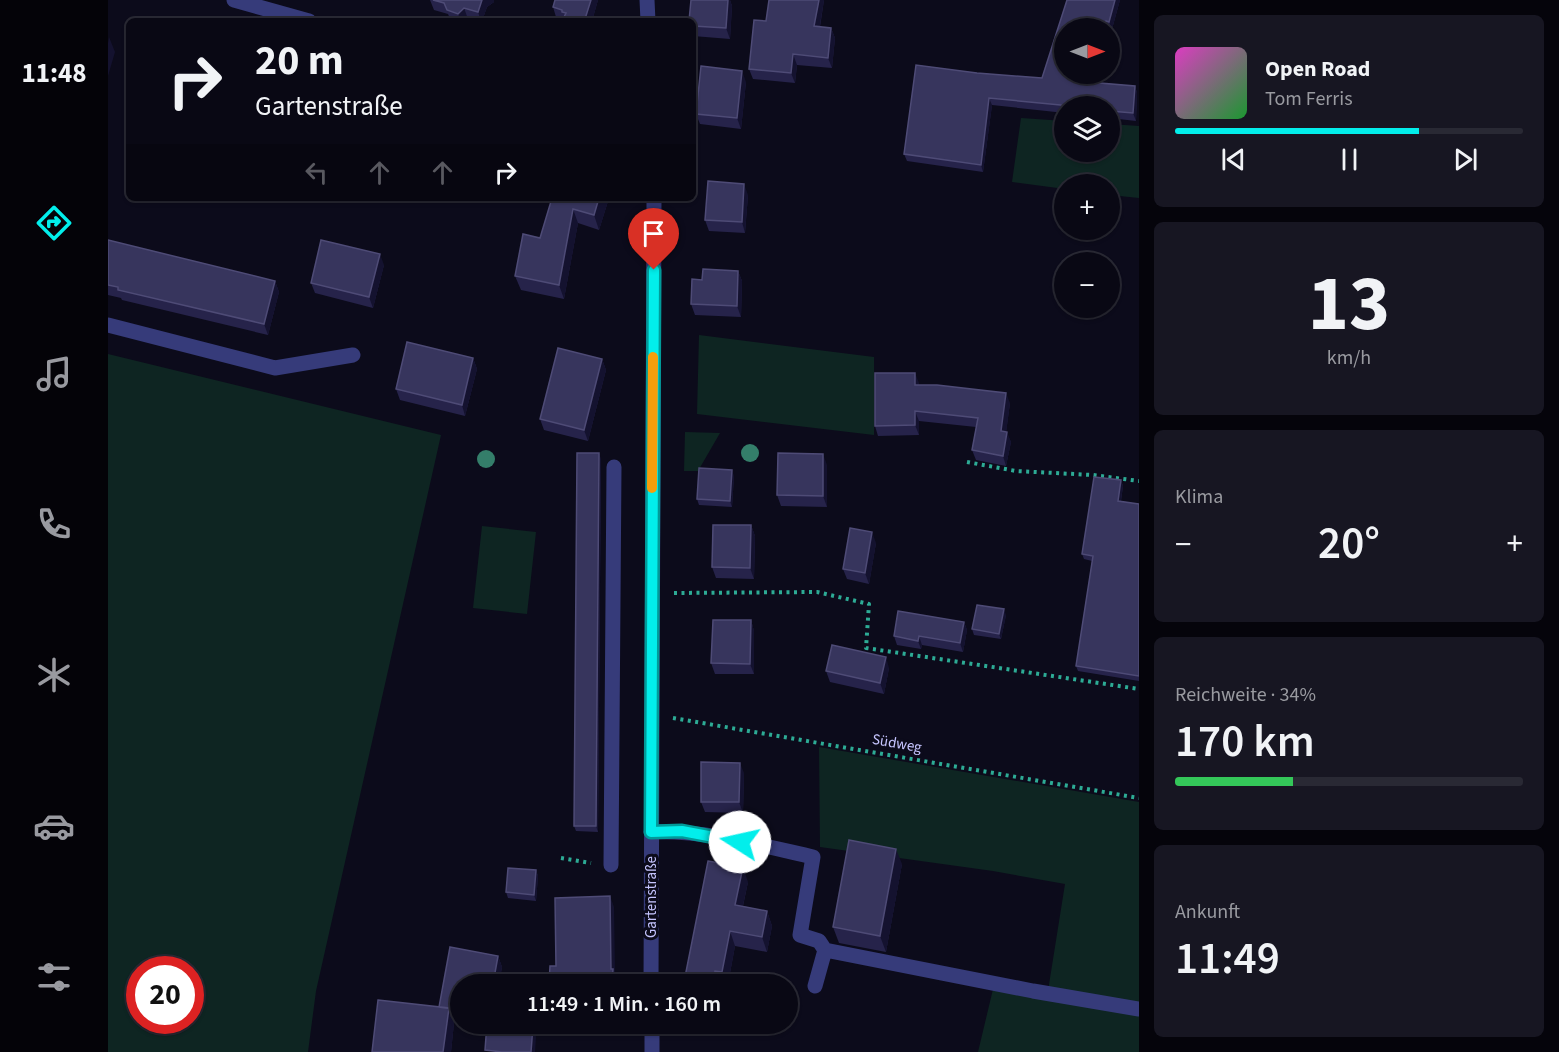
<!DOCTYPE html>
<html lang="de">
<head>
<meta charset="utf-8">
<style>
	:root { --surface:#090814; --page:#171622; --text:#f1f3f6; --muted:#999aa0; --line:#292934; --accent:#02eeeb }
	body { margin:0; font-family:"Source Sans 3",sans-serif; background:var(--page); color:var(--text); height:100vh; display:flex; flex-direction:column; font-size:22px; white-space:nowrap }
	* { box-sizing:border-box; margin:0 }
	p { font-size:20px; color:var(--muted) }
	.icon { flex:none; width:33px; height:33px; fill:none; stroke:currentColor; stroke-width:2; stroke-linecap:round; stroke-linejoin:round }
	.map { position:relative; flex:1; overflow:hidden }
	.details { display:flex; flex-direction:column; gap:15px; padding:15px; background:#05040b; width:420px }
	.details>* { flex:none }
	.guide { position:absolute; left:18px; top:18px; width:570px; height:183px; border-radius:9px; box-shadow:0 2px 4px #0004,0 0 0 2px var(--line); background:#090814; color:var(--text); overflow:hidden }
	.needle { width:39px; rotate:90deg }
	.fabs { position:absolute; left:946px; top:18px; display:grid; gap:12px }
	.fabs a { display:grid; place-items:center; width:66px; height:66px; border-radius:50%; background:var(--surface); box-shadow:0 2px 4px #0004,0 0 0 2px var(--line); font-size:30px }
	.speed { position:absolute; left:18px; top:956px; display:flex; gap:12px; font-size:30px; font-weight:700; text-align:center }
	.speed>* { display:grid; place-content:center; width:78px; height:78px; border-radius:50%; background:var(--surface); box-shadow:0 2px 4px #0004,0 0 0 2px var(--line); line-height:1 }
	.speed .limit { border:9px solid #d22; background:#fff; color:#111 }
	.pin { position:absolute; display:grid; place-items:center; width:51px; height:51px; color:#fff; margin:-62px -26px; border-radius:50% 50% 50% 0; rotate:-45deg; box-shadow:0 0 6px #0007 }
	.pin .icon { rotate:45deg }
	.me { position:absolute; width:66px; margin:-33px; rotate:280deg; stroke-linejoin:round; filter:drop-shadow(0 0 4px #0008) }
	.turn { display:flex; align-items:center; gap:21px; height:126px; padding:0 30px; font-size:27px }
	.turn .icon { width:78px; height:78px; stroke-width:2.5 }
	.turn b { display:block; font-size:42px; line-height:51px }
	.lanes { display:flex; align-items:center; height:57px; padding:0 30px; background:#0003; justify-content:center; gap:30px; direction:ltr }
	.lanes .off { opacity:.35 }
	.big { font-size:45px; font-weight:600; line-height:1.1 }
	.details .widget { flex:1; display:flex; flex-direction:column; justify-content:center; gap:9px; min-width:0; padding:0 21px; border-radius:9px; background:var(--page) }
	.details .dial { align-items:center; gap:0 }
	.dial b { font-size:78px; line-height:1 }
	.song { display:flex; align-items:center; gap:18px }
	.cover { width:72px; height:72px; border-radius:9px; background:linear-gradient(135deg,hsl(310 70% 55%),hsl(130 70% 35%)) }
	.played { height:6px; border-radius:3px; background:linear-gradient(90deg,var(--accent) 70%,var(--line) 70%) }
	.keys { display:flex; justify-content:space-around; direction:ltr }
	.heat { display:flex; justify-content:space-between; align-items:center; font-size:33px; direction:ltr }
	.charge { height:9px; border-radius:4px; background:linear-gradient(90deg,#34c759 34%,var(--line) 0) }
	.trip { position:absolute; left:342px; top:974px; width:348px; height:60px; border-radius:30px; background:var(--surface); box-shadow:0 2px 4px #0004,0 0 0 2px var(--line); font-weight:600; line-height:60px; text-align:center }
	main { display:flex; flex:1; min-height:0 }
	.tab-bar { display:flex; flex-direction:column; width:108px; justify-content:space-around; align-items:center; background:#040308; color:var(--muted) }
	.tab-bar .icon { width:42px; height:42px }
	.tab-bar .on { color:var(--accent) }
	.tab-bar b { font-size:27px; color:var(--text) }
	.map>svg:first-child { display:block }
	.green { fill:#0e2522; fill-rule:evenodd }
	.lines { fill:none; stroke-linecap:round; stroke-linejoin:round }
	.path { stroke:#2dab95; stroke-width:4; stroke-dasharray:3 4.5; stroke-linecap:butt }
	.lane { stroke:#363b7a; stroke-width:15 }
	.street { stroke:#363b7a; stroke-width:15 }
	.tree { fill:#347e6a }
	.wall { fill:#26234a }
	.shaded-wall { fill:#14122f }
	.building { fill:#37355d; stroke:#4e4b76; stroke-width:1.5 }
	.route-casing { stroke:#019b99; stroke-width:15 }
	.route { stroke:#02eeeb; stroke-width:10 }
	.slow { stroke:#f59e0b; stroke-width:10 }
	.labels { text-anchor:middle; stroke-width:6; stroke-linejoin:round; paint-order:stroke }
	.street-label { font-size:15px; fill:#c6c5ff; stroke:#0c0b1b }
</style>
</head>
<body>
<main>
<nav class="tab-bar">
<b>11:48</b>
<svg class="icon on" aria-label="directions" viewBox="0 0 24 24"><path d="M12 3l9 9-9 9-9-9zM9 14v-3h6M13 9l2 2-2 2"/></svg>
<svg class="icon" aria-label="music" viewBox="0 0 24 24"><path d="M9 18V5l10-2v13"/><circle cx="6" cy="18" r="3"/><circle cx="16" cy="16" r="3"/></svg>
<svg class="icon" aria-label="phone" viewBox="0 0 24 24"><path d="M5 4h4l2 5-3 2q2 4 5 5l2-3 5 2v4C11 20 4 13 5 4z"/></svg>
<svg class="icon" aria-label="climate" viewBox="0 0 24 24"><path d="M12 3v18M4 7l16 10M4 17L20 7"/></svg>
<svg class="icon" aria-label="car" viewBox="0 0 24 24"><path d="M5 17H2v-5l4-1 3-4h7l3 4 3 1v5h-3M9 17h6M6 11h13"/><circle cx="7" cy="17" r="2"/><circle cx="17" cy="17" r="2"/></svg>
<svg class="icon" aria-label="filters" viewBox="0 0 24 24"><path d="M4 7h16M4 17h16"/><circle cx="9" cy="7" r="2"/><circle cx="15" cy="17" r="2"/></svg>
</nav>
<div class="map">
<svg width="1031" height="1052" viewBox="0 0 1031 1052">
	<rect width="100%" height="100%" fill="#0c0b1b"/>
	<path class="green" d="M913 118 957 121V152H1002V124L1031 126V198L1002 195V184H957V189L904 182Z
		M591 335 766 357V435L589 414Z
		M0 354 333 435 208 991 200 1052H0ZM32 969H82V1020H32Z
		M577 432 612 433 590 471H576Z
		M374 526 428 532 419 614 365 608Z
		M711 747 1031 802V1052H870L886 985 939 997 957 884 885 871 712 847Z"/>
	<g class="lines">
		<path class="path" d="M859 462 908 471 985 475 1031 481
			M566 593 709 592 761 604 758 648 1031 689
			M565 718 1031 798
			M453 858 483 863"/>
		<path class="lane" d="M0 325 167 368 245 355
			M543 832C597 830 652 845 705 857L692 935 711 941 717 950 707 986
			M503 865 506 467
			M717 950 925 991 1031 1009"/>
		<path class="street" d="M126 0 201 21
			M539 0 540 21
			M543 984 546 198
			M544 1023V1052"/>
	</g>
	<g class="tree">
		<circle cx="642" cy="453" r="9"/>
		<circle cx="378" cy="459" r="9"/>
	</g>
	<path class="wall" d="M322 0H386V2L379 7 374 21H367L360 19 358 21H343L340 14 326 10Z
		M447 0H490L484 21H457L456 19 448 17 445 7Z
		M583 0H622L624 6 622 39 585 36V21Z
		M661 0H716L712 27 723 28 727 38 724 68 689 65 687 83 645 79 641 69 658 21Z
		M959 0H1012L1004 29 1002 28H957V74H988L985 82 1027 86 1029 93 1028 121 1002 118V106H957V113L884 105 875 172 799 161 796 154 808 65 869 73 934 78Z
		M638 82 633 129 592 124 588 114Z
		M640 195 637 233 601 231 597 220Z
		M444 198H501L491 230 470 223 456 299 413 290 407 276 432 238Z
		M0 240 167 281 171 292 160 335 14 300 13 298 0 295Z
		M276 265 265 308 207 293 203 283Z
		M630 271 634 281 633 317 587 315 583 304 594 280Z
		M365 358 369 369 357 416 292 400 288 389Z
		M494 359 498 370 480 441 436 430 432 419Z
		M811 383V385L902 403 898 432 903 442 898 466 868 460 864 450 868 427 811 421V435L770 436 767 426Z
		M493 459 490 832 468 831 466 826Z
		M719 465V507L673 506 669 495Z
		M626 476 624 507 591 505 589 499Z
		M1013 480 1015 486 1013 501 1031 504V681L970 671 968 666 984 561 976 559 974 554Z
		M643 525 647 536 646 579 608 578 604 567Z
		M768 543 761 584 739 579 735 569Z
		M898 615 893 639 866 635 864 629Z
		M643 620 646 631V674H607L603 663Z
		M856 622 859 630 855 652 814 645 813 649 789 645 786 636Z
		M781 668 776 694 722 682 718 671Z
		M636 773 635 813 597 812 593 802Z
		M794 864 778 952 731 943 725 927Z
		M428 870 430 876 428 901 400 898 398 892Z
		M640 882 635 906 659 911 664 926 659 952 627 946 620 984H577L576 982Z
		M342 947 390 956 394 967 391 984H352V1020L345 1019 346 1023 343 1052H264L270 1000 331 1007Z
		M442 1023H506V1030L443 1026Z"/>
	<path class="shaded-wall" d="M374 0H386V2L379 7 374 21H373L370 12Z
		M483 0H490L484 21H478L477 19Z
		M620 0H622L624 6 622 39 618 28Z
		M711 0H716L710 37 706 26Z
		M1007 0H1012L1004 29 1001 22Z
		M356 8 360 19 358 21H353L350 14Z
		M998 21 1001 28H996Z
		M723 28 727 38 724 68 720 58Z
		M1 37 7 52 0 76V43Z
		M685 54 689 65 687 83 683 73Z
		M634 71 638 82 633 129 629 118Z
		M983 74H988L983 89 980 82Z
		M1027 86 1029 93 1028 121 1025 113Z
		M881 98 884 105 875 172 873 165Z
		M636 184 640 195 637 233 634 222Z
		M491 198H501L491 230 486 215Z
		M465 209 470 223 456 299 451 285Z
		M272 254 276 265 265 308 261 297Z
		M630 271 634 281 633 317 629 306Z
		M167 281 171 292 160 335 156 324Z
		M365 358 369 369 357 416 354 405Z
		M494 359 498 370 480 441 476 430Z
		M807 373 811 383V395L807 385Z
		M898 393 902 403 897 441 893 431Z
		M807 411 811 421V435L807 425Z
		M899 432 903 442 898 466 895 456Z
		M491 453 493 459 490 832 488 826Z
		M715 454 719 465V507L715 496Z
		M624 470 626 476 624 507 622 501Z
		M1013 480 1015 486 1012 506 1010 501Z
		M643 525 647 536 646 579 642 568Z
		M764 532 768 543 761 584 757 573Z
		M896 609 898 615 893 639 891 634Z
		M643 620 646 631V674L642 664Z
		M856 622 859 630 855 652 852 643Z
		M811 636 814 645 813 649 810 641Z
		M778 657 781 668 776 694 772 683Z
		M632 763 636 773 635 813 631 802Z
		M788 849 794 864 778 952 772 936Z
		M635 867 640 882 632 919 627 905Z
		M428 870 430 876 428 901 426 895Z
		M502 896 506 907 507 975 509 980 508 984H504Z
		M659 911 664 926 659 952 654 937Z
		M622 931 627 946 620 984H618L614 972Z
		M390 956 394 967 391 984H385Z
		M607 971 612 984H604Z
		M341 1008 346 1023 343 1052H335Z
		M425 1026 428 1037 427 1052H423Z"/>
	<path class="building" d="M325 0H374L370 12 356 8 350 14 339 10 336 3Z
		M447 0H483L477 19 456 17 458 13 454 12V10L445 7Z
		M583 0H620L618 28 585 26V21H581Z
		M661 0H711L706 26 723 28 720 58 685 54 683 73 641 69 646 20 658 21Z
		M959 0H1007L1001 22 998 21 996 28H957V74H983L980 82 1027 86 1025 113 1002 111V106H963L881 98 873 165 796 154 808 65 869 73 934 78Z
		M21 37V56L18 55Z
		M593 66 634 71 629 118 588 114Z
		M600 181 636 184 634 222 597 220Z
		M444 198H491L486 215 465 209 451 285 407 276 415 234 432 238Z
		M0 240 167 281 156 324 10 290V287L0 285Z
		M213 240 272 254 261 297 203 283Z
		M595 269 630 271 629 306 583 304 584 279 594 280Z
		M299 342 365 358 354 405 288 389Z
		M450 348 494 359 476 430 432 419Z
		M767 373H807V385H829L898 393 893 431 899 432 895 456 864 450 870 418 807 411V425L767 426Z
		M469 453H491L488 826H466Z
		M670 453 715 454V496L669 495Z
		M591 468 624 470 622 501 589 499Z
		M986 477 1013 480 1010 501 1031 504V676L968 666 985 556 974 554Z
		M605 525H643L642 568 604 567Z
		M742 528 764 532 757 573 735 569Z
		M869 605 896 609 891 634 864 629Z
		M790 611 856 622 852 643 811 636 810 641 786 636Z
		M605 620H643L642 664 603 663Z
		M724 645 778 657 772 683 718 671Z
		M593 762 632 763 631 802H593Z
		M741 840 788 849 772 936 725 927Z
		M600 861 635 867 627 905 659 911 654 937 622 931 614 972 607 971 604 984H587L576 982Z
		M400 868 428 870 426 895 398 892Z
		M502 896 503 969H505L504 984H441L442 966H448L447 898Z
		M342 947 390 956 385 984H352V1010L331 1007Z
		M270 1000 341 1008 335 1052H264Z
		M379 1023 425 1026 423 1052H394L377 1050Z"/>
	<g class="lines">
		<defs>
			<path id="route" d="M546 270 543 832 574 831 632 842"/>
		</defs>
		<use href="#route" class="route-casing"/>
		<use href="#route" class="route"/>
		<path class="slow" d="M544 488 545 357"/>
	</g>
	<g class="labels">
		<g class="street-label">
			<text transform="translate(789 743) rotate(10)" y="5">Südweg</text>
			<text transform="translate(543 897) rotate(-90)" y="5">Gartenstraße</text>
		</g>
	</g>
</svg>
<div class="fabs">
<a><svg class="needle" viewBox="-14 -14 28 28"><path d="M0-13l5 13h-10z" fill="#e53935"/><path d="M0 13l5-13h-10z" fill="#999aa0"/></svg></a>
<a><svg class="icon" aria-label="layers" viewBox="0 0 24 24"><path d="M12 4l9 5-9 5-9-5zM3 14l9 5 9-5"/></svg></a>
<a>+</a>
<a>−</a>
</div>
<div class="speed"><div class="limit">20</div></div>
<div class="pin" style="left:546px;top:270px;background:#d93025"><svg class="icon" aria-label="arrive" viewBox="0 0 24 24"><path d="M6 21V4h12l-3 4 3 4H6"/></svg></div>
<svg class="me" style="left:632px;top:842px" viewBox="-20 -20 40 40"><circle r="19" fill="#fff"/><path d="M0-13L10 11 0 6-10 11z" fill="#02eeeb"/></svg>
<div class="trip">11:49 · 1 Min. · 160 m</div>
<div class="guide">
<div class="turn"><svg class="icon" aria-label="right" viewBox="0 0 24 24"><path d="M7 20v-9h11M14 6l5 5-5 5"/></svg><div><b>20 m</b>Gartenstraße</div></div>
<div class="lanes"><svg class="icon off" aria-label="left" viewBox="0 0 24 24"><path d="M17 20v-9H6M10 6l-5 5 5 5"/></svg><svg class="icon off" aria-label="ahead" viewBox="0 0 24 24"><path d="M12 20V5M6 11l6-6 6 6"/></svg><svg class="icon off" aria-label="ahead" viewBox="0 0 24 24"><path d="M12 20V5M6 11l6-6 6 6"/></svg><svg class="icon" aria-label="right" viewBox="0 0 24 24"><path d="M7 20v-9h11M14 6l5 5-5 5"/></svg></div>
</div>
</div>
<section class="details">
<div class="widget">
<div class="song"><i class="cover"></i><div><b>Open Road</b><p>Tom Ferris</p></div></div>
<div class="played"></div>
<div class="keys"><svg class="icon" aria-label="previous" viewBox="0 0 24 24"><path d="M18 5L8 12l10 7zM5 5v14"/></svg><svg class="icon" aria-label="pause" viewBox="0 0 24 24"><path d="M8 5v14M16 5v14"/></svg><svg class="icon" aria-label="next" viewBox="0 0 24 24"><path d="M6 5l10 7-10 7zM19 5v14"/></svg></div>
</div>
<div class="widget dial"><b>13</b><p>km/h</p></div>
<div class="widget"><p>Klima</p>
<div class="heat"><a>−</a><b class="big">20°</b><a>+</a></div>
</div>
<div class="widget"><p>Reichweite · 34%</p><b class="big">170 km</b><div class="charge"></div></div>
<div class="widget"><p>Ankunft</p><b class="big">11:49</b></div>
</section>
</main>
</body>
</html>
